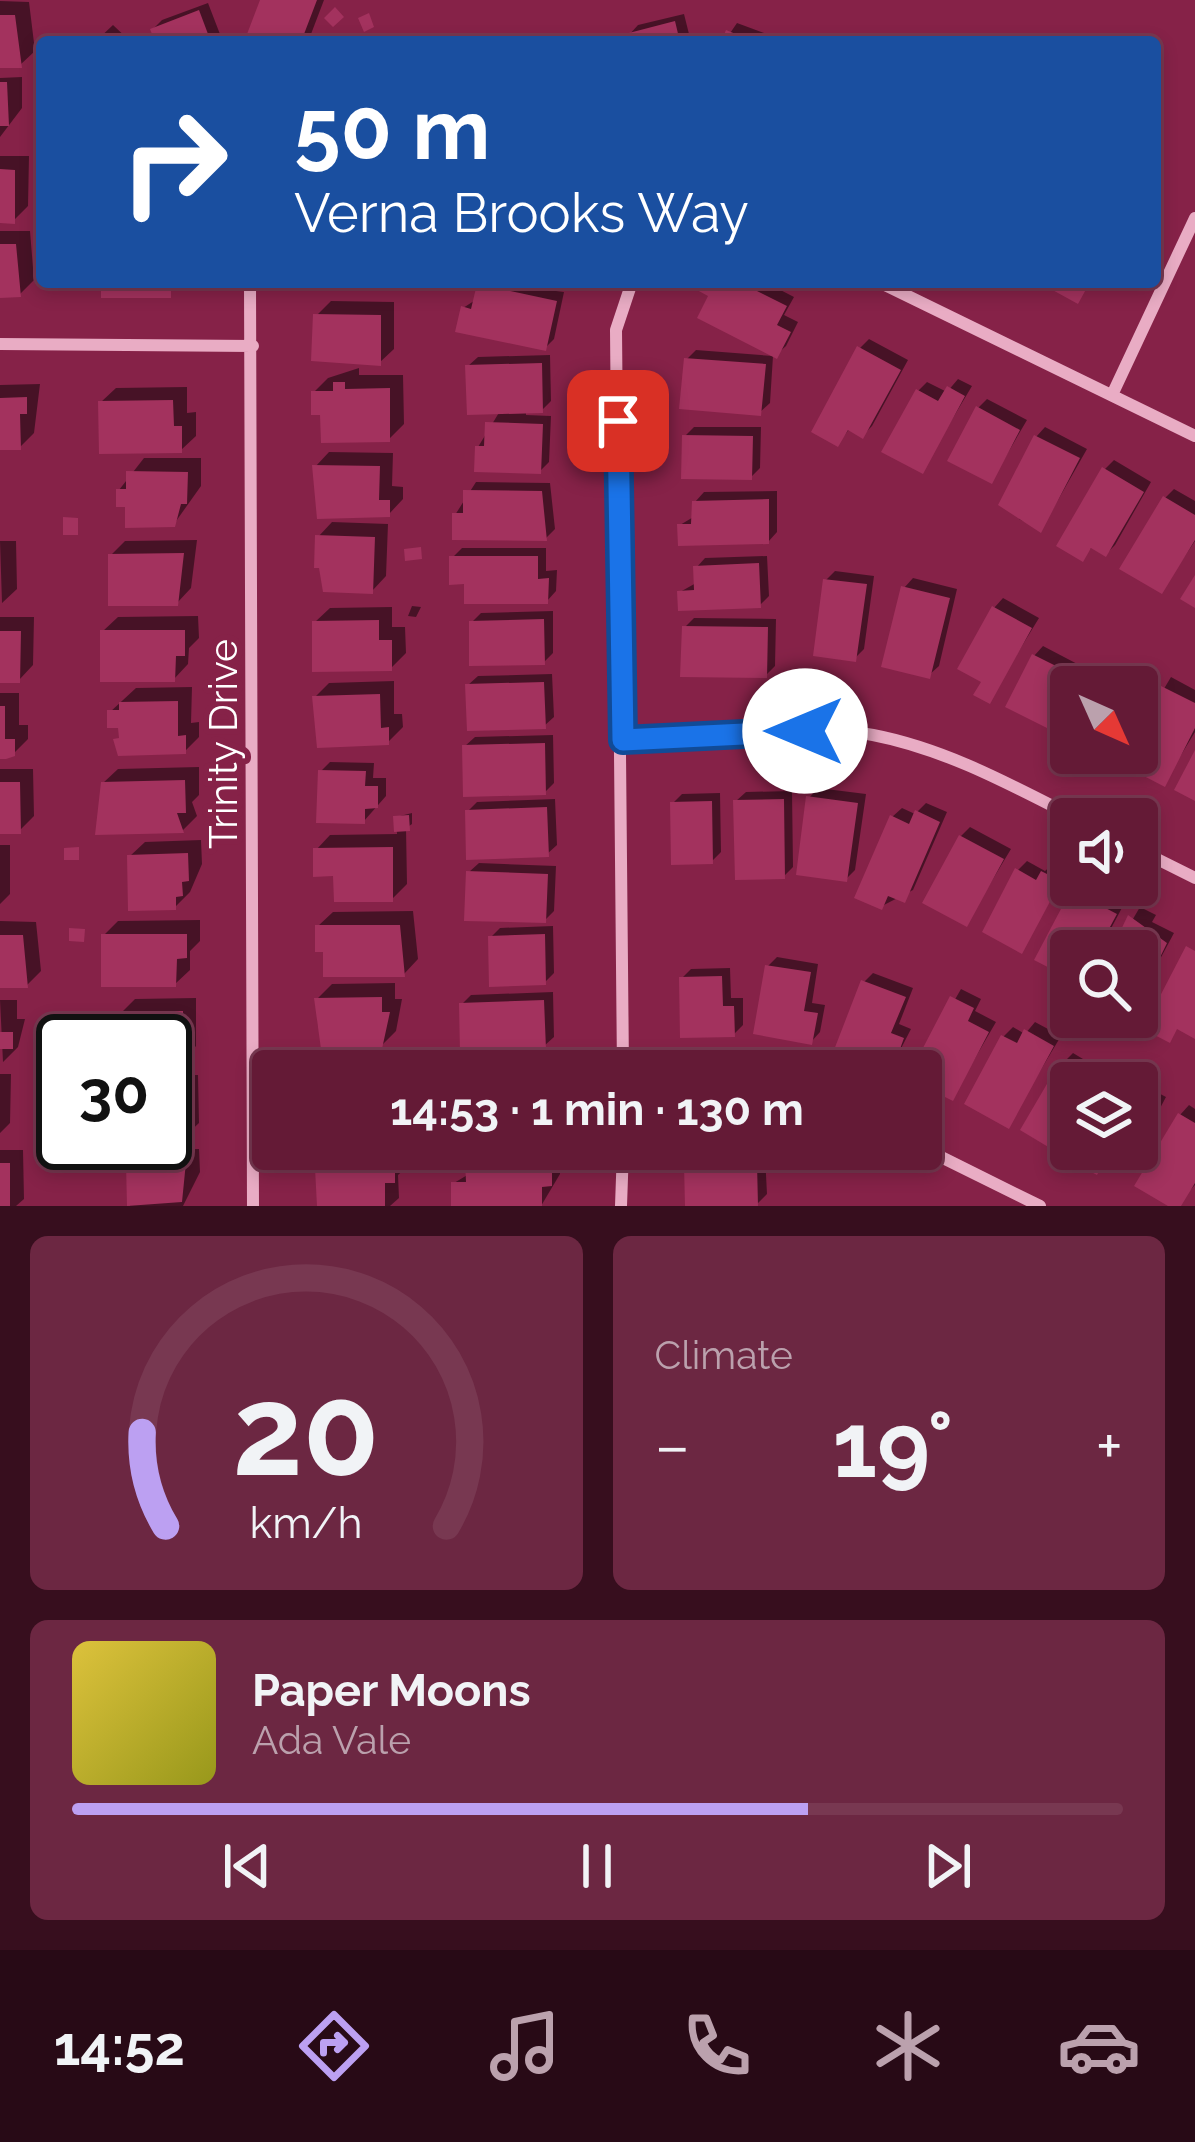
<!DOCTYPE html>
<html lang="en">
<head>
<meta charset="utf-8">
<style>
	:root { --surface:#641a36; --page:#6c2742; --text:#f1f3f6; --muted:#bba1ad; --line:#783851; --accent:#bca0f2 }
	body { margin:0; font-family:Raleway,sans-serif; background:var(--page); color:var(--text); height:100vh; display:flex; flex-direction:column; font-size:45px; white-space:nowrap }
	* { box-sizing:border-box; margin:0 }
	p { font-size:39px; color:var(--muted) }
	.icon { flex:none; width:66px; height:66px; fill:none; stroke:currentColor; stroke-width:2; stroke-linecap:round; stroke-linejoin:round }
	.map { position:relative; height:1206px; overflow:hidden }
	.drawer { display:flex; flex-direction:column; gap:30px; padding:30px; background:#370e1e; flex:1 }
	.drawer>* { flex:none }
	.top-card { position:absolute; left:36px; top:36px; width:1125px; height:252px; border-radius:12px; box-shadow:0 6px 18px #0003,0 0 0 3px var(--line); background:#1a4fa0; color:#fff; overflow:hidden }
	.needle { width:78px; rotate:135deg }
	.buttons { position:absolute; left:1050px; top:666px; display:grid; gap:24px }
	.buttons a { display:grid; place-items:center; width:108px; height:108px; border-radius:12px; background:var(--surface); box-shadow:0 6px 18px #0003,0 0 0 3px var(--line); font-size:60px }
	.speed { position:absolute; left:36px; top:1014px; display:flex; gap:24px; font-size:60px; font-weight:700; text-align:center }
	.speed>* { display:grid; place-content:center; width:156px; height:156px; border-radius:50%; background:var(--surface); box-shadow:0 6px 18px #0003,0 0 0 3px var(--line); line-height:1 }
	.speed .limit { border:6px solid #111; border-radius:18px; background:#fff; color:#111 }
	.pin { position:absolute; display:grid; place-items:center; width:102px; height:102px; color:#fff; margin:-51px; border-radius:24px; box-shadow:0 6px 18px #0006 }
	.me { position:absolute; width:132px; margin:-66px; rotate:270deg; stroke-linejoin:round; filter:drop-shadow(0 0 9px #0008) }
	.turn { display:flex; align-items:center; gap:42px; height:252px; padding:0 60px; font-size:54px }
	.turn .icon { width:156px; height:156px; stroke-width:2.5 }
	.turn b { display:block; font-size:84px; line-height:102px }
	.big { font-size:90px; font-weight:700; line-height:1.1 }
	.drawer .tile { flex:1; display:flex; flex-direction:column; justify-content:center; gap:18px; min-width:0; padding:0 42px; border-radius:18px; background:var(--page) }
	.drawer .dial { align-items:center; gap:0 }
	.dial svg { height:312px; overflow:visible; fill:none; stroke:var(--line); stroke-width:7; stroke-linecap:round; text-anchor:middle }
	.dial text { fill:var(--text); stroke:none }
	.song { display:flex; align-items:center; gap:36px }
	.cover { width:144px; height:144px; border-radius:18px; background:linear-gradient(135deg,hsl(50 70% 55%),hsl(60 70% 35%)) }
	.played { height:12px; border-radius:6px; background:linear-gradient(90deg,var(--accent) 70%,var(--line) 70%) }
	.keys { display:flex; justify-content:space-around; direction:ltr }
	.heat { display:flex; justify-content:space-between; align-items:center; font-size:66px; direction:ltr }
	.drawer .tiles { flex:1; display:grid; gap:30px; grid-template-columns:1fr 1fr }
	.tile:last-child { grid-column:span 2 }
	.trip { position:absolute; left:252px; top:1050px; width:690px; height:120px; border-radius:12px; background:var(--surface); box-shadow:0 6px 18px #0003,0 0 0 3px var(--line); font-weight:700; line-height:120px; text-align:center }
	.tabs { display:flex; height:192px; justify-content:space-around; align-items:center; background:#280a16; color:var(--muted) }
	.tabs .icon { width:84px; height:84px }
	.tabs .on { color:var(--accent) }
	.tabs b { font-size:54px; color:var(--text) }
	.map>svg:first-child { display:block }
	.shadow { fill:#0007 }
	.building { fill:#a3325e }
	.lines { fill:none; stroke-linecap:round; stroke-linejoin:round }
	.minor { stroke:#e9acc4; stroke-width:12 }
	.route-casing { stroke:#114b97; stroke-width:30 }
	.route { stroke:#1a73e8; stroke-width:21 }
	.labels { text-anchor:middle; stroke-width:12; stroke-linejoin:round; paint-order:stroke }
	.street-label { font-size:39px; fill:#fff; stroke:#862248 }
</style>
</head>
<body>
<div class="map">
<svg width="1195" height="1206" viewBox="0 0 1195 1206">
	<rect width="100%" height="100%" fill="#862248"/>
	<path class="shadow" d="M265 0H324L308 42H248Z
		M0 1 29 2 35 51 20 65H0Z
		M208 3 223 42H158L153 29 162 20Z
		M684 14 691 42H631L629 35 638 25Z
		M737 23 775 37 773 42H724Z
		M113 25 131 42H95Z
		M22 77V108L0 137V78Z
		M0 156H29L28 206 13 221 0 220Z
		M0 231H30L34 280 20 294 0 295Z
		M483 282 564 292 554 339 545 348 463 308 477 299Z
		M705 282H765L794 297 784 315 798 322 786 346 776 355Z
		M331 301 394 302V349L379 363 316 316Z
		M869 339 908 360 872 426 863 435 850 428 838 444 860 348Z
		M696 350 773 356 770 403 760 412 687 359Z
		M550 355 551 401 542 410H526V415L551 416 549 462 540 471 478 447 500 411 468 366 478 357Z
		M359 368V375H403L404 424 389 439 323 412 314 392 328 378Z
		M958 379 972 386 922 470 918 391 927 382 947 392Z
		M40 384 34 433 20 447H0V385Z
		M187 387V413L196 412V436L181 450 101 402 116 388Z
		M987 399 1027 420 992 480 978 408Z
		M694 427H761L760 468 751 477 685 436Z
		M1045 427 1087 449 1041 530 1019 519 1036 437Z
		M329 452 393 453 392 486 403 487V499L389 514 315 467Z
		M144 458H201V486L174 524 128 504 119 490Z
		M1114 460 1151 482 1115 545 1106 554 1093 546 1082 558 1105 469Z
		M476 482 550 483 555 529 546 538 455 515Z
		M1174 489 1195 501V541L1162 590 1165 498Z
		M777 491V532L768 542 680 525 695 516V502L704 492Z
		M332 522 388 524 386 576 372 591 318 537Z
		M197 540 191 588 177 603 111 555 125 541Z
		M0 541H16L17 589 2 603Z
		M462 548H546V571L557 570 556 591 547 601 467 581 452 558Z
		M767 556 769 596 760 605 680 592 696 583V568L705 558Z
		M835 571 874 576 864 649 855 658 826 580Z
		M913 578 957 589 939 666 929 675 904 588Z
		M1003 598 1039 618 989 700 985 681 994 608Z
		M412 606 421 607 416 617 408 616Z
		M392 607V627H405L406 653 391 668 315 622 330 608Z
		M553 611V653L544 662 472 622 481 613Z
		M198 616 199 638 189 648 188 664 174 679 103 631 118 617Z
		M0 617H34L33 665 19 680H0Z
		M694 618 776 619 775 666 766 675 685 627Z
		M1043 646 1085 668 1051 727 1034 656Z
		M1111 667 1126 676 1134 669 1150 678 1137 700V687H1095Z
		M552 674 554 717 544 726 468 685 478 676Z
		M1171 677 1195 690V732L1164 783 1127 753H1137V734Z
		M394 681V714H402L403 727 388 742 315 697 329 683Z
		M192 687 191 723 199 722V737L185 751 122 725 110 712 136 688Z
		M0 693H19V725H28V739L14 753 0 754Z
		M553 735 554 783 545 792 465 746 475 737Z
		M330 762 374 763 373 778H386V796L364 821 321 771Z
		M199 767V795L192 802 197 816 183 830 103 783 118 769Z
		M0 769H33L34 816 19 831H0Z
		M818 788 866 794 855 870 846 879 809 798Z
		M792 791 793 867 784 876 736 801 746 792Z
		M720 793 721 852 712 861 673 803 682 794Z
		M555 799 557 845 547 854 468 811 477 802Z
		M926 803 947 812 913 890 882 906 892 817 902 808 915 814Z
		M412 813V824L406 828 407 884 392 899 336 873 316 850 330 835 397 834 396 817Z
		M970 827 1011 849 966 924 961 836Z
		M201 840 202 864 190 892 175 907 130 856 145 842Z
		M0 845H10V894L0 904Z
		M1027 861 1045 871 1053 864 1067 871 1022 950 1018 870Z
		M479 863 556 866 554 911 545 920 469 872Z
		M1080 885 1124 904 1099 951H1071V975L1039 959Z
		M1140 907 1156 915 1152 922 1174 933 1137 1002V951H1114Z
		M413 911 418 959 404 974 326 948 318 926 333 912Z
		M200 920V941L190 951V970L175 984 104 935 118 921Z
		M0 921 36 922 41 971 27 985 0 984Z
		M553 926 554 973 545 982 491 937 500 928Z
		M777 957 818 964 812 1003 825 1005 820 1032 811 1042 768 966Z
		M730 968 731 998H743V1025L734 1034 682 978 691 969Z
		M873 973 913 988 899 1024 911 1029 891 1068 864 982Z
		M395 983V999H402L396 1031 381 1046 318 1027 317 999 332 984Z
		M961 989 981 999 975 1011 996 1022 952 1098 921 1082V1071H914Z
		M553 992 554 1037 544 1046 462 1004 471 995Z
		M196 998V1046L182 1061H165V1041H121V1013L135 999Z
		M0 1000H17V1019H25L18 1047 3 1062Z
		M1035 1022 1061 1036 1008 1125 968 1103 1004 1036 1013 1027 1025 1034Z
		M1073 1053 1113 1077 1109 1083H1071V1146L1064 1153V1062Z
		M0 1074H11L10 1123 0 1133Z
		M165 1075H198L199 1123 184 1137 165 1138Z
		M1130 1078 1166 1097 1133 1159 1124 1168 1107 1159 1096 1172 1087 1149H1137V1083H1124Z
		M1189 1105 1195 1109V1185L1174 1206 1180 1115Z
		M199 1149 200 1172 183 1206H130L129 1165 143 1150Z
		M0 1150H23L24 1199 16 1206H0Z
		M339 1150 409 1152V1165L398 1175 399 1198 390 1206H320L318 1169Z
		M560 1151V1174L541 1206H454V1183L469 1174 468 1162 478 1153Z
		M765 1155 767 1194 757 1204 687 1166 696 1157Z"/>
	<path class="building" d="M260 0H317L301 42H244Z
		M335 7 344 17 333 27 324 18Z
		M199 10 211 42H155L150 29Z
		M369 13 374 27 364 32 358 18Z
		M0 15H15L22 68H0Z
		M675 21 680 42H628L625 34Z
		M726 30 755 42H721Z
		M0 82H7L9 126H0Z
		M0 169 15 170V224L0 223Z
		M0 244H16L21 297 0 298Z
		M101 282H171V298H101Z
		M320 282H372V288H320Z
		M701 282H739L787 306 777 325 791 332 777 359 697 318 708 296 697 290Z
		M1038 282H1090L1078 304Z
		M477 284 557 301 546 351 455 332 461 306 471 309Z
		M313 314 381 315V366L311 361Z
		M857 346 901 370 863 439 848 430 838 447 811 432Z
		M684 358 766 364 761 416 679 409Z
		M542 363 543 413 467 415 465 365Z
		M333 382H345V389L390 388V442L321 443 320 415H311V391H333Z
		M947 386 965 396 923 474 881 452 916 389 938 401Z
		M27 397V414H20L21 450H0V398Z
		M173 400 174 426H182V453L99 454 98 401Z
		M976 406 1020 430 992 484 947 461Z
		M485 422 543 424 541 474 474 472 475 446H484Z
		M682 435 753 436 752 480 681 479Z
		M1034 435 1080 458 1041 533 998 505Z
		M312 465 380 466 379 500H390V517L317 519Z
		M1102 467 1144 492 1106 557 1091 548 1083 562 1056 546Z
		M126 471 188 472 187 504H181L175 527 125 528V507H116V489H126Z
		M463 490 542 491 547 541 452 540V513H463Z
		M1163 496 1195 515V540L1162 594 1119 569Z
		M769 499V544L678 546 677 524H691L692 501Z
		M63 517 78 518V535H63Z
		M315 535 375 537 373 594 323 592 319 568H314Z
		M421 547 422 559 405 561 404 549Z
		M184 553 178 606H108V554Z
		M449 556H538V579L549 578 548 604H464V584L449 585Z
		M759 563 761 608 678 611 677 591 694 590 693 566Z
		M1195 575V608L1180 599Z
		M823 579 867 584 856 662 813 656Z
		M901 586 950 598 930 679 881 667Z
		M992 606 1032 628 990 704 973 695 981 682 957 669Z
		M544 619 545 665 469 666V621Z
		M379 620V640H392V671L312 672V621Z
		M682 626 768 627 767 678 680 677Z
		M100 630H185V656H176L175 682H100Z
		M0 631H21L20 683H0Z
		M1032 654 1078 677 1051 730 1005 707Z
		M1099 674 1117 685 1122 676 1143 688 1137 698V687H1092Z
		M544 682 546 729 467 731 465 684Z
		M1159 685 1195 703V728L1165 787 1119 763 1124 753H1137V728Z
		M380 694 381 728 389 727V745L317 748 312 696Z
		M178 701V736L186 735V754L118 756 113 739 119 738 118 728H107V710H119V702Z
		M0 706H5V739H15V756L6 759H0Z
		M545 743 546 795 463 797 462 745Z
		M1195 750V801L1174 790Z
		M318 770 366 771 365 786H378V808L365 809V824L316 823Z
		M185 780 186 813H177L184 833 95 835 101 782Z
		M0 782H20L21 834H0Z
		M806 796 858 803 847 882 796 875Z
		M784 799 785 879 735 880 733 800Z
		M712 801 713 864 671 865 670 802Z
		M547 807 549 857 466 860 465 810Z
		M915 810 940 822 905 903 888 896 882 910 854 898 890 815 909 824Z
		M409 815 410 831 394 832 393 816Z
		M959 835 1004 859 967 927 922 903Z
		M79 847V860H64V848Z
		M393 847V902H334L333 876 313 877V848Z
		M188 853 189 881 182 882 183 896 176 897V910L128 911 127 855Z
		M1015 868 1036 880 1041 871 1061 881 1022 954 982 932Z
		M466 871 548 874 546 923 464 921Z
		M1071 890 1117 914 1097 951H1071V979L1034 960Z
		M1128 915 1167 943 1137 1005V951H1111Z
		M315 925H400L405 977H323V952H315Z
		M69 928 85 929 84 942 69 941Z
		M101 934H187V958L177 959 176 987H101Z
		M545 934 546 985 489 987 488 936Z
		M0 935H23L28 988H0Z
		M1186 946 1195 951V1039L1177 1029 1170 1043 1143 1029Z
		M765 965 811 972 804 1011 818 1013 812 1045 753 1034Z
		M722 976 723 1006H734L735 1037 680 1038 679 977Z
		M861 980 906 997 891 1033 904 1038 892 1071 834 1050Z
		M950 996 974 1008 968 1021 989 1032 953 1101 921 1085V1071H911Z
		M382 997V1012H390L382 1049H321L314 998Z
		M544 1000 546 1049 460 1052 459 1003Z
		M183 1011V1064H165V1041H118V1012Z
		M1024 1029 1054 1046 1009 1129 964 1104 1001 1035 1017 1043Z
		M0 1032H13V1049H0Z
		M1061 1060 1100 1083H1071V1146L1065 1157 1020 1130Z
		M165 1088H185V1140L165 1141Z
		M1137 1095 1159 1107 1137 1148Z
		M1178 1113 1195 1123V1183L1181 1206H1168L1134 1186Z
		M1084 1149H1137L1125 1171 1104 1161 1097 1175 1076 1164Z
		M552 1159V1186L542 1187V1206H451V1182H466L465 1161Z
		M186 1162 182 1202 127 1206 126 1163Z
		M0 1163H10V1206H0Z
		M322 1163 395 1165V1183H385V1206H317L315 1168Z
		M757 1163 758 1206H685L684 1165Z"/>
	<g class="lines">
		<path class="minor" d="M250 282 253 1206
			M879 282 1195 436
			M0 344 253 346
			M1112 395 1195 218
			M623 740C705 733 791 720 873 735 946 749 1013 786 1078 819
			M1137 849 1195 878
			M623 1071 616 330 632 282
			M253 1104 273 1105
			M921 1147 1040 1206
			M621 1206 623 1149"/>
	</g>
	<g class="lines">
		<defs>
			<path id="route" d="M618 421 623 740 805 731"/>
		</defs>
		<use href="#route" class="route-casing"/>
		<use href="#route" class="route"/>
	</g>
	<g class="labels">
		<g class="street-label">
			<text transform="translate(223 744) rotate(-90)" y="14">Trinity Drive</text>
		</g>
	</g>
</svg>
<div class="buttons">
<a><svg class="needle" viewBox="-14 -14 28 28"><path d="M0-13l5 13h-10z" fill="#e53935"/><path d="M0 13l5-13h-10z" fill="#bba1ad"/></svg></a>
<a><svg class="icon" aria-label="sound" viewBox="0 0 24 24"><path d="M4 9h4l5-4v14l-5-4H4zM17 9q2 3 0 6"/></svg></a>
<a><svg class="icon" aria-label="search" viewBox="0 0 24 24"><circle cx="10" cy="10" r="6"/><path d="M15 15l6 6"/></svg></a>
<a><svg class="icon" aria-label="layers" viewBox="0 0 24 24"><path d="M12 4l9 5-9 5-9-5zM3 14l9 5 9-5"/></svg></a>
</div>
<div class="speed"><div class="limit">30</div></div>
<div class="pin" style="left:618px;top:421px;background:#d93025"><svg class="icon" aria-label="arrive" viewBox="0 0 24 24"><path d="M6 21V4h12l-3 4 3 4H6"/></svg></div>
<svg class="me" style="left:805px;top:731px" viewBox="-20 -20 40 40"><circle r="19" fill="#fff"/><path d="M0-13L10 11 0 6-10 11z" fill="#1a73e8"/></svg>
<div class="trip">14:53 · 1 min · 130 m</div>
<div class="top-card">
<div class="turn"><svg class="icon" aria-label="right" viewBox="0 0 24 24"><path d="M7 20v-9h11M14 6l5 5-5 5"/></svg><div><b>50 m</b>Verna Brooks Way</div></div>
</div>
</div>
<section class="drawer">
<div class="tiles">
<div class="tile dial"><svg viewBox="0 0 100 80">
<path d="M14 69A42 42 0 1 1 86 69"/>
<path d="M14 69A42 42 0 0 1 8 45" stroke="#bca0f2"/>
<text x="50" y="56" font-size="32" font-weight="700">20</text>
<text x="50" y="72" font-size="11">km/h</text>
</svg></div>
<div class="tile"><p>Climate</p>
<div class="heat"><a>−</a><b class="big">19°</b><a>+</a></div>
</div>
<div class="tile">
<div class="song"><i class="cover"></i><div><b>Paper Moons</b><p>Ada Vale</p></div></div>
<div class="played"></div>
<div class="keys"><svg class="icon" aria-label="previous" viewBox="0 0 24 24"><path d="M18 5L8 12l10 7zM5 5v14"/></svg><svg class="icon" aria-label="pause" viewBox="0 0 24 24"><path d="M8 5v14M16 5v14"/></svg><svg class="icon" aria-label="next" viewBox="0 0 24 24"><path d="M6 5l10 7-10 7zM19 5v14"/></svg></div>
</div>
</div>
</section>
<nav class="tabs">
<b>14:52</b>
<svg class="icon on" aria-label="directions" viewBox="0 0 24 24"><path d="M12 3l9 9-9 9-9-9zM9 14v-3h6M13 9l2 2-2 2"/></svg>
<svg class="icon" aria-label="music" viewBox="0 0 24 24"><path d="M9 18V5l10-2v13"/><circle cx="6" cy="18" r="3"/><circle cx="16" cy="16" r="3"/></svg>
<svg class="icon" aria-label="phone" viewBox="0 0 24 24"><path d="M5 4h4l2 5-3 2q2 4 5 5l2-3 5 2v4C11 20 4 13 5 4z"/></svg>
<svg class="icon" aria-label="climate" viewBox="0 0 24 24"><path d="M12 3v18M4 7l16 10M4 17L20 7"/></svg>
<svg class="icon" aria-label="car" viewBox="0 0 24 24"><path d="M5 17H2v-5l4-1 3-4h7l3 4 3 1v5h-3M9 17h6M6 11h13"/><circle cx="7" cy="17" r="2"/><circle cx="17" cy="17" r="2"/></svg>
</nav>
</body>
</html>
